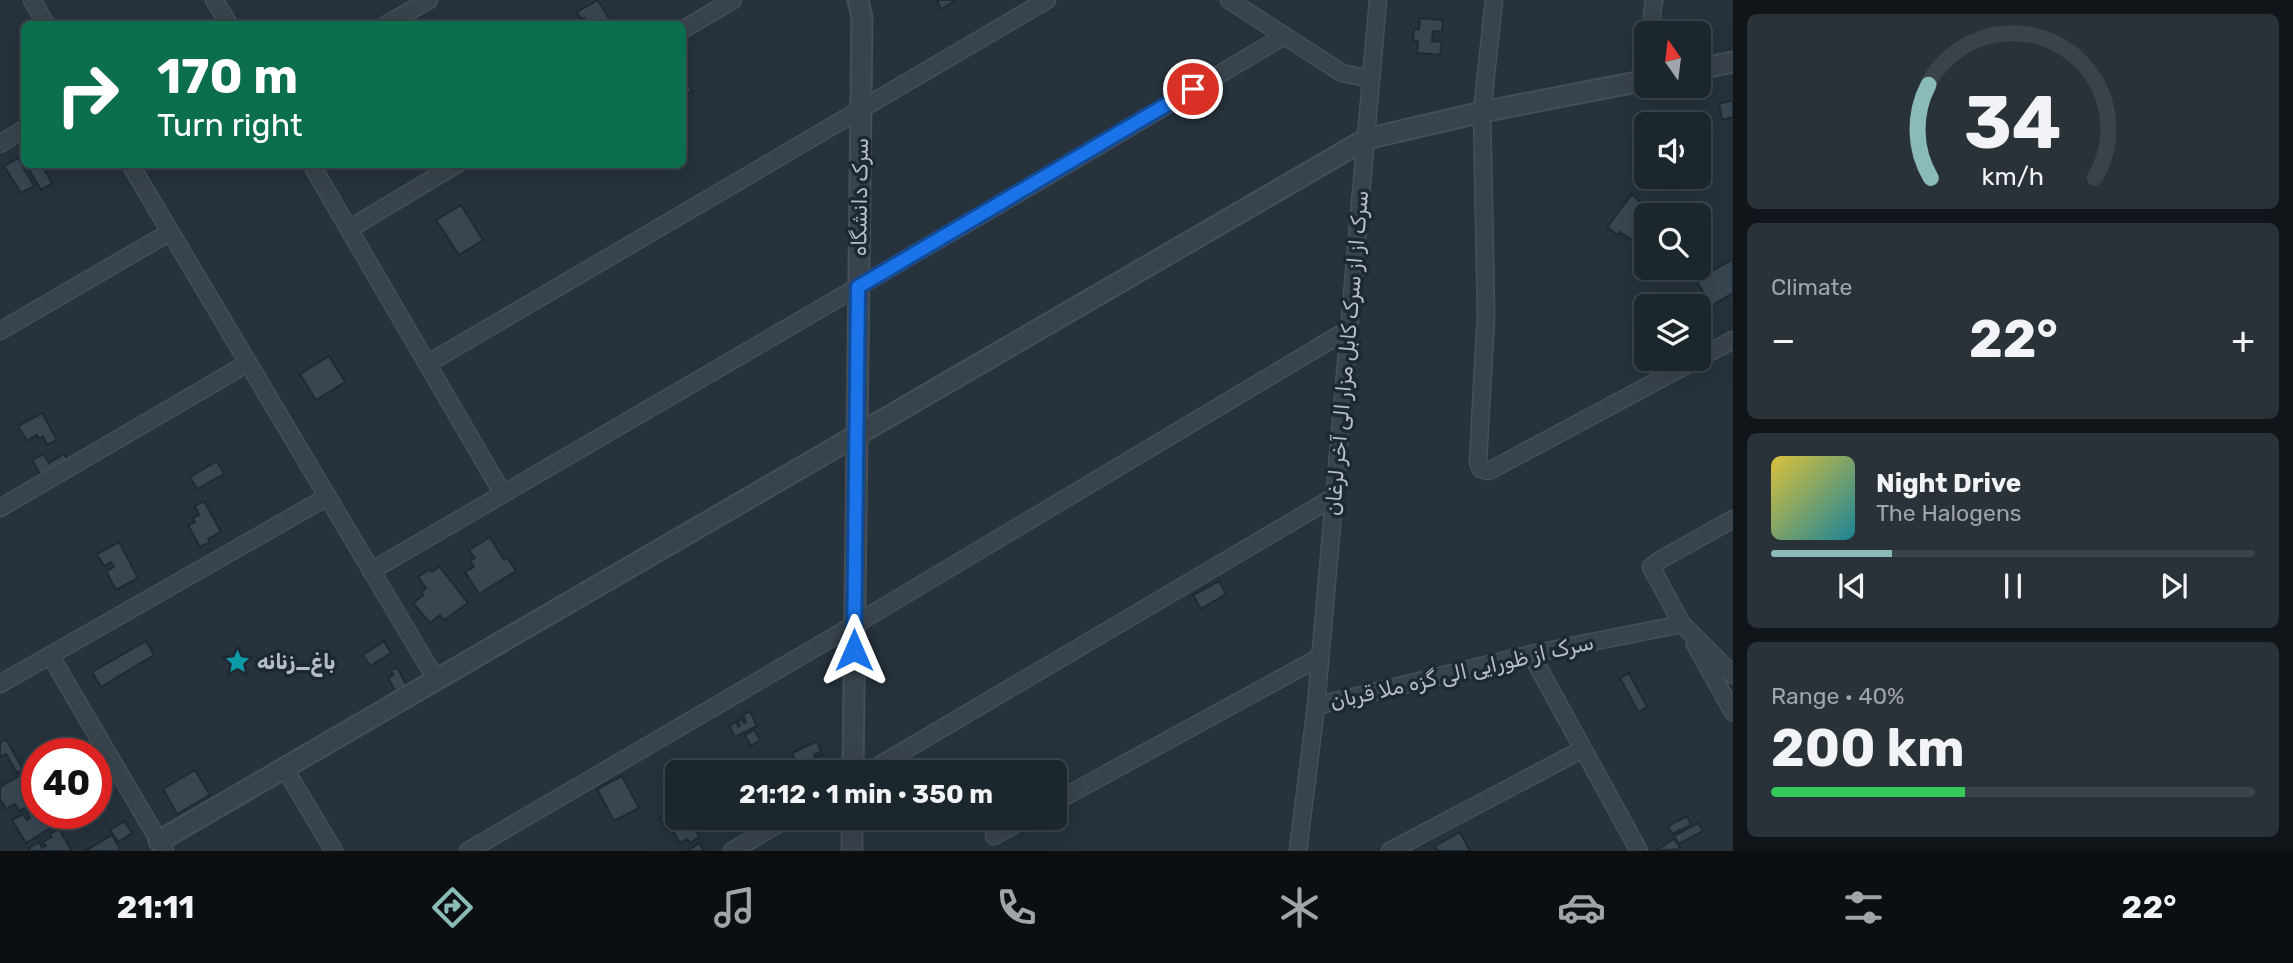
<!DOCTYPE html>
<html lang="en">
<head>
<meta charset="utf-8">
<style>
	:root { --surface:#1c262d; --page:#293239; --text:#f1f3f6; --muted:#a0a5aa; --line:#3a4349; --accent:#8bbbb9 }
	body { margin:0; font-family:Rubik,"Noto Naskh Arabic",sans-serif; background:var(--page); color:var(--text); height:100vh; display:flex; flex-direction:column; font-size:26px; white-space:nowrap }
	* { box-sizing:border-box; margin:0 }
	p { font-size:23px; color:var(--muted) }
	.icon { flex:none; width:38px; height:38px; fill:none; stroke:currentColor; stroke-width:2; stroke-linecap:round; stroke-linejoin:round }
	.map { position:relative; flex:1; overflow:hidden }
	.panel { display:flex; flex-direction:column; gap:14px; padding:14px; background:#0f1519; width:560px }
	.panel>* { flex:none }
	.guide { position:absolute; left:21px; top:21px; width:665px; height:147px; border-radius:10px; box-shadow:0 7px 28px #0002,0 0 0 2px var(--line); background:#0b6e4f; color:#fff; overflow:hidden }
	.needle { width:46px; rotate:346deg }
	.controls { position:absolute; left:1634px; top:21px; display:grid; gap:14px }
	.controls a { display:grid; place-items:center; width:77px; height:77px; border-radius:10px; background:var(--surface); box-shadow:0 7px 28px #0002,0 0 0 2px var(--line); font-size:35px }
	.speed { position:absolute; left:21px; top:738px; display:flex; gap:14px; font-size:35px; font-weight:700; text-align:center }
	.speed>* { display:grid; place-content:center; width:91px; height:91px; border-radius:50%; background:var(--surface); box-shadow:0 7px 28px #0002,0 0 0 2px var(--line); line-height:1 }
	.speed .limit { border:10px solid #d22; background:#fff; color:#111 }
	.pin { position:absolute; display:grid; place-items:center; width:60px; height:60px; color:#fff; margin:-30px; border:4px solid #fff; border-radius:50%; box-shadow:0 2px 7px #0007 }
	.me { position:absolute; width:77px; margin:-38px; rotate:0deg; stroke-linejoin:round; filter:drop-shadow(0 0 5px #0008) }
	.turn { display:flex; align-items:center; gap:24px; height:147px; padding:0 21px; font-size:32px }
	.turn .icon { width:91px; height:91px; stroke-width:2.5 }
	.turn b { display:block; font-size:49px; line-height:60px }
	.big { font-size:52px; font-weight:700; line-height:1.1 }
	.panel .widget { flex:1; display:flex; flex-direction:column; justify-content:center; gap:10px; min-width:0; padding:0 24px; border-radius:10px; background:var(--page) }
	.panel .dial { align-items:center; gap:0 }
	.dial svg { height:182px; overflow:visible; fill:none; stroke:var(--line); stroke-width:7; stroke-linecap:round; text-anchor:middle }
	.dial text { fill:var(--text); stroke:none }
	.song { display:flex; align-items:center; gap:21px }
	.cover { width:84px; height:84px; border-radius:10px; background:linear-gradient(135deg,hsl(50 70% 55%),hsl(190 70% 35%)) }
	.played { height:7px; border-radius:4px; background:linear-gradient(90deg,var(--accent) 25%,var(--line) 25%) }
	.keys { display:flex; justify-content:space-around; direction:ltr }
	.heat { display:flex; justify-content:space-between; align-items:center; font-size:38px; direction:ltr }
	.charge { height:10px; border-radius:5px; background:linear-gradient(90deg,#34c759 40%,var(--line) 0) }
	.trip { position:absolute; left:665px; top:760px; width:402px; height:70px; border-radius:10px; background:var(--surface); box-shadow:0 7px 28px #0002,0 0 0 2px var(--line); font-weight:700; line-height:70px; text-align:center }
	.tab-bar { display:flex; height:112px; justify-content:space-around; align-items:center; background:#0b0f12; color:var(--muted) }
	.tab-bar .icon { width:49px; height:49px }
	.tab-bar .active { color:var(--accent) }
	.tab-bar b { font-size:32px; color:var(--text) }
	main { display:flex; flex:1; min-height:0 }
	.map>svg:first-child { display:block }
	.building { fill:#384652; stroke:#202a33; stroke-width:2 }
	.lines { fill:none; stroke-linecap:round; stroke-linejoin:round }
	.minor-casing { stroke:#454f58; stroke-width:19 }
	.tertiary-casing { stroke:#454f58; stroke-width:23 }
	.minor { stroke:#39434c; stroke-width:16 }
	.tertiary { stroke:#39434c; stroke-width:19 }
	.route-casing { stroke:#114b97; stroke-width:18 }
	.route { stroke:#1a73e8; stroke-width:12 }
	.labels { text-anchor:middle; stroke-width:7; stroke-linejoin:round; paint-order:stroke }
	.street-label { font-size:21px; fill:#b5bec7; stroke:#1e2831 }
	.poi-label { font-size:21px; font-weight:bold; fill:#b5bec7; stroke:#1e2831; text-anchor:start }
</style>
</head>
<body>
<main>
<div class="map">
<svg width="1733" height="851" viewBox="0 0 1733 851">
	<rect width="100%" height="100%" fill="#26323c"/>
	<path class="building" d="M598 0 612 24H605L603 21 601 24H588L584 18 581 19 577 12Z
		M937 0H957L941 9Z
		M1420 18 1443 20 1442 32 1433 31 1432 41 1442 42 1440 55 1417 53 1418 41H1413L1414 29H1419Z
		M682 75 692 91 682 96Z
		M1733 100V117L1722 120 1719 104Z
		M18 158 34 186 21 193 4 166Z
		M31 164H41L52 183 41 190 28 168Z
		M1632 194 1651 212 1655 207 1664 213 1662 215H1647V252L1636 244 1646 232 1641 228 1631 240 1620 232 1618 235 1607 227Z
		M461 205 483 240 459 255 436 220Z
		M1733 259V293L1711 306 1696 280Z
		M329 356 345 382 316 400 300 374Z
		M42 413 57 440 47 445 43 436 39 439 37 435 27 441 18 426Z
		M43 454 49 463 64 454 70 463 43 479 32 460Z
		M217 461 224 474 197 489 190 477Z
		M204 501 221 532 208 539 210 542 200 547 188 525 195 522 193 518 199 515 195 506Z
		M490 537 504 560 507 557 516 571 479 594 465 572 474 567 470 561 475 558 469 550Z
		M119 542 138 578 116 590 106 571 114 567 111 562 104 566 97 554Z
		M439 566 468 603 444 620 440 615 430 623 413 603 423 595 421 592 426 588 418 577 430 569 432 572Z
		M1219 581 1226 594 1201 609 1193 595Z
		M146 641 154 655 101 687 92 672Z
		M384 641 391 653 370 666 363 655Z
		M397 667 407 686 396 692 388 678 393 675 391 671Z
		M1629 673 1647 707 1638 712 1620 678Z
		M750 711 757 726 735 737 729 726 736 722 738 727 740 725 738 721 742 719 744 723 746 722 743 715Z
		M754 730 760 740 751 746 745 735Z
		M6 739 23 769 17 773 6 754 0 757V743Z
		M817 741 821 751 814 755 816 759 823 755 829 767 820 772H801L792 753Z
		M775 761 781 772H757Z
		M195 770 210 795 177 814 163 789Z
		M24 773 37 797V802L19 811 15 804 6 809 0 799V787Z
		M622 776 639 808 614 821 597 789Z
		M37 806V814H51L57 824 26 843 12 820 23 814 27 820 30 818 27 813Z
		M677 808V817H695L702 830 697 833 699 837 690 843 687 839 680 843 671 828 666 830 660 818Z
		M1687 816 1691 825 1672 834 1668 826Z
		M124 821 132 833 118 842 110 830Z
		M1698 823 1703 831 1679 844 1674 836Z
		M59 829 72 851H30L29 848 39 842 42 848 46 846 43 842 52 837 50 834Z
		M1460 832 1470 851H1438L1435 846Z
		M112 835 121 851H85Z
		M1674 839 1681 849 1655 851Z
		M699 843 704 851H687Z"/>
	<g class="lines">
		<defs>
			<path id="minor" d="M32 0 46 24
				M214 0 229 24
				M1229 0 1342 73 1371 79
				M1494 0 1482 112 1486 315 1478 462 1481 469 1489 471 1698 359
				M387 24 429 0
				M682 30 733 0
				M1650 33 1654 0
				M0 144 24 129
				M130 164 437 681
				M311 164 503 494
				M349 229 457 164
				M0 331 170 232
				M1699 358 1733 340
				M427 364 1047 0
				M0 508 248 363
				M371 571 1012 197 1284 36
				M1682 624 1651 567 1660 560 1733 519
				M1695 644 1733 712
				M1531 654 1639 851
				M50 655 165 851
				M0 684 327 497
				M1316 706 1531 654 1682 624 1733 675
				M285 769 334 851
				M868 772 1334 497
				M1055 802 1320 657
				M994 836 1028 817
				M468 851 854 625 1349 329
				M732 851 790 817
				M1298 851 1316 706 1378 0
				M1390 851 1583 749"/>
			<path id="tertiary" d="M1699 69 1733 62
				M853 772 862 17 858 0
				M159 841 1366 139 1482 112 1647 80
				M852 851V817"/>
		</defs>
		<use href="#minor" class="minor-casing"/>
		<use href="#tertiary" class="tertiary-casing"/>
		<use href="#minor" class="minor"/>
		<use href="#tertiary" class="tertiary"/>
	</g>
	<g class="lines">
		<defs>
			<path id="route" d="M854 650 858 287 1193 89"/>
		</defs>
		<use href="#route" class="route-casing"/>
		<use href="#route" class="route"/>
	</g>
	<defs>
		<symbol id="sight-bare" viewBox="-9 -9 18 18"><path d="M0-6L1.8-2.2L6-1.7L2.9 1.2L3.7 5.4L0 3.3L-3.7 5.4L-2.9 1.2L-6-1.7L-1.8-2.2Z" fill="#0f9aa8" stroke="#1e2831" stroke-width="2.5" paint-order="stroke"/></symbol>
	</defs>
	<g fill-rule="evenodd">
		<use href="#sight-bare" x="220" y="644" width="35" height="35"/>
	</g>
	<g class="labels">
		<g class="street-label">
			<text transform="translate(860 197) rotate(-89)" y="7">سرک دانشگاه</text>
			<text transform="translate(1347 353) rotate(-85)" y="7">سرک از از سرک کابل مزار الی آخر لرغان</text>
			<text transform="translate(1462 672) rotate(-13)" y="7">سرک از ظورایی الی گزه ملا قربان</text>
		</g>
		<g class="poi-label">
			<text x="257" y="669">باغ_زنانه</text>
		</g>
	</g>
</svg>
<div class="controls">
<a><svg class="needle" viewBox="-14 -14 28 28"><path d="M0-13l5 13h-10z" fill="#e53935"/><path d="M0 13l5-13h-10z" fill="#a0a5aa"/></svg></a>
<a><svg class="icon" aria-label="sound" viewBox="0 0 24 24"><path d="M4 9h4l5-4v14l-5-4H4zM17 9q2 3 0 6"/></svg></a>
<a><svg class="icon" aria-label="search" viewBox="0 0 24 24"><circle cx="10" cy="10" r="6"/><path d="M15 15l6 6"/></svg></a>
<a><svg class="icon" aria-label="layers" viewBox="0 0 24 24"><path d="M12 4l9 5-9 5-9-5zM3 14l9 5 9-5"/></svg></a>
</div>
<div class="speed"><div class="limit">40</div></div>
<div class="pin" style="left:1193px;top:89px;background:#d93025"><svg class="icon" aria-label="arrive" viewBox="0 0 24 24"><path d="M6 21V4h12l-3 4 3 4H6"/></svg></div>
<svg class="me" style="left:854px;top:650px" viewBox="-20 -20 40 40"><path d="M0-17L14 15 0 8-14 15z" fill="#1a73e8" stroke="#fff" stroke-width="4"/></svg>
<div class="trip">21:12 · 1 min · 350 m</div>
<div class="guide">
<div class="turn"><svg class="icon" aria-label="right" viewBox="0 0 24 24"><path d="M7 20v-9h11M14 6l5 5-5 5"/></svg><div><b>170 m</b>Turn right</div></div>
</div>
</div>
<section class="panel">
<div class="widget dial"><svg viewBox="0 0 100 80">
<path d="M14 69A42 42 0 1 1 86 69"/>
<path d="M14 69A42 42 0 0 1 13 28" stroke="#8bbbb9"/>
<text x="50" y="56" font-size="32" font-weight="700">34</text>
<text x="50" y="72" font-size="11">km/h</text>
</svg></div>
<div class="widget"><p>Climate</p>
<div class="heat"><a>−</a><b class="big">22°</b><a>+</a></div>
</div>
<div class="widget">
<div class="song"><i class="cover"></i><div><b>Night Drive</b><p>The Halogens</p></div></div>
<div class="played"></div>
<div class="keys"><svg class="icon" aria-label="previous" viewBox="0 0 24 24"><path d="M18 5L8 12l10 7zM5 5v14"/></svg><svg class="icon" aria-label="pause" viewBox="0 0 24 24"><path d="M8 5v14M16 5v14"/></svg><svg class="icon" aria-label="next" viewBox="0 0 24 24"><path d="M6 5l10 7-10 7zM19 5v14"/></svg></div>
</div>
<div class="widget"><p>Range · 40%</p><b class="big">200 km</b><div class="charge"></div></div>
</section>
</main>
<nav class="tab-bar">
<b>21:11</b>
<svg class="icon active" aria-label="directions" viewBox="0 0 24 24"><path d="M12 3l9 9-9 9-9-9zM9 14v-3h6M13 9l2 2-2 2"/></svg>
<svg class="icon" aria-label="music" viewBox="0 0 24 24"><path d="M9 18V5l10-2v13"/><circle cx="6" cy="18" r="3"/><circle cx="16" cy="16" r="3"/></svg>
<svg class="icon" aria-label="phone" viewBox="0 0 24 24"><path d="M5 4h4l2 5-3 2q2 4 5 5l2-3 5 2v4C11 20 4 13 5 4z"/></svg>
<svg class="icon" aria-label="climate" viewBox="0 0 24 24"><path d="M12 3v18M4 7l16 10M4 17L20 7"/></svg>
<svg class="icon" aria-label="car" viewBox="0 0 24 24"><path d="M5 17H2v-5l4-1 3-4h7l3 4 3 1v5h-3M9 17h6M6 11h13"/><circle cx="7" cy="17" r="2"/><circle cx="17" cy="17" r="2"/></svg>
<svg class="icon" aria-label="filters" viewBox="0 0 24 24"><path d="M4 7h16M4 17h16"/><circle cx="9" cy="7" r="2"/><circle cx="15" cy="17" r="2"/></svg>
<b>22°</b>
</nav>
</body>
</html>
